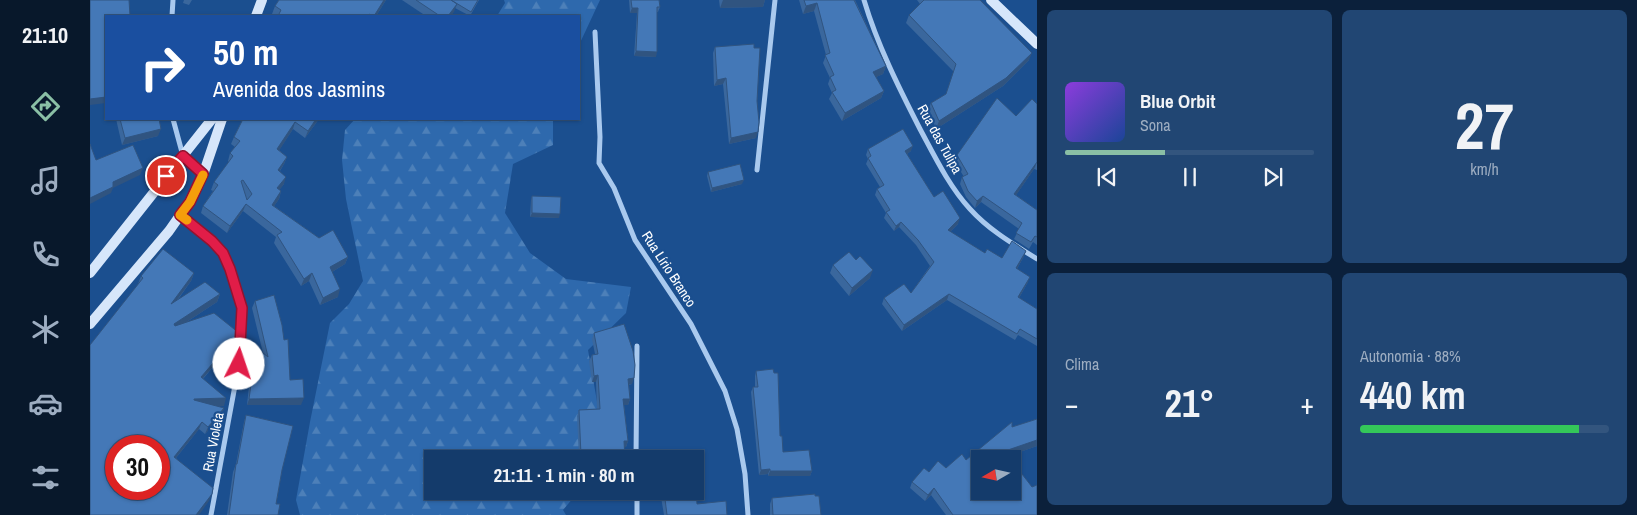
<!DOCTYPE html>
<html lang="pt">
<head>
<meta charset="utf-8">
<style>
	:root { --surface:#143b6b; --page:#214673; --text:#f1f3f6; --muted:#9dadc1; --line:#33557e; --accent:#8abfa5 }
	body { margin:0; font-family:"Archivo Narrow",sans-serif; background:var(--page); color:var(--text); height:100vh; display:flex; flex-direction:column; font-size:19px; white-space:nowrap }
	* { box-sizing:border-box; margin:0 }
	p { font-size:16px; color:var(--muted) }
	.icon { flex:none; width:28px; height:28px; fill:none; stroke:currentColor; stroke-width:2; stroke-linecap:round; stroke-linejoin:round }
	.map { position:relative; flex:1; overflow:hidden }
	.side { display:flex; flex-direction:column; gap:10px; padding:10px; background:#0b203b; width:600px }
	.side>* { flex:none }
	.guide { position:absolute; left:15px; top:15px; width:475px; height:105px; border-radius:0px; box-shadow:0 1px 4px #0004,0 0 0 1px var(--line); background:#1a4fa0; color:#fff; overflow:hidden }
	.needle { width:32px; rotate:261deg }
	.tools { position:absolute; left:881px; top:450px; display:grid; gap:10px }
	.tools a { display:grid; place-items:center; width:50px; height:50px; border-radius:0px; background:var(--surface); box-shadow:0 1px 4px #0004,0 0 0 1px var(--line); font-size:25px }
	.speed { position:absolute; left:15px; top:435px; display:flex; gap:10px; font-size:25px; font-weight:700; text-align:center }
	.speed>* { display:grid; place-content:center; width:65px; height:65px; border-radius:50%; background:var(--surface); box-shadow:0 1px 4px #0004,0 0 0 1px var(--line); line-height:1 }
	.speed .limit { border:8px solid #d22; background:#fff; color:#111 }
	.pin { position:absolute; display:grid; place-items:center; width:42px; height:42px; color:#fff; margin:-21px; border:2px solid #fff; border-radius:50%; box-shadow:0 1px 5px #0007 }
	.me { position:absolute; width:55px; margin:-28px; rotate:4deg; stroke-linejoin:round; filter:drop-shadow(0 0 4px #0008) }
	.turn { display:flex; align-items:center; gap:18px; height:105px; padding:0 25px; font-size:22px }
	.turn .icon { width:65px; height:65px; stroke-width:2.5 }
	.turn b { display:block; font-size:35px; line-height:42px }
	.big { font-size:38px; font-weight:700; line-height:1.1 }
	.side .card { flex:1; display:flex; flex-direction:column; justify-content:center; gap:8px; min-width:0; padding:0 18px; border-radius:8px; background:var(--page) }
	.side .dial { align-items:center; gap:0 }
	.dial b { font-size:65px; line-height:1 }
	.song { display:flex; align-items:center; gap:15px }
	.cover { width:60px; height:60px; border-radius:8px; background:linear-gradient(135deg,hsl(270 70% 55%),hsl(220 70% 35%)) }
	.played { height:5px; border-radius:2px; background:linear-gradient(90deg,var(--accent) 40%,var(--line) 40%) }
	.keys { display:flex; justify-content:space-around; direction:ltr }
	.heat { display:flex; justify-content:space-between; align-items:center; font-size:28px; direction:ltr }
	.charge { height:8px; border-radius:4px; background:linear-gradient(90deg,#34c759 88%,var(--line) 0) }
	.side .tiles { flex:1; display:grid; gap:10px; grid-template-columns:repeat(2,1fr) }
	.trip { position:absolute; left:334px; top:450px; width:280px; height:50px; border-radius:0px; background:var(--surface); box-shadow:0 1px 4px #0004,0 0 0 1px var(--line); font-weight:700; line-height:50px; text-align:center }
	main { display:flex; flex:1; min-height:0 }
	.menu { display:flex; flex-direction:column; width:90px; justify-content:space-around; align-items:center; background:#08182b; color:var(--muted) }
	.menu .icon { width:35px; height:35px }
	.menu .current { color:var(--accent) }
	.menu b { font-size:22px; color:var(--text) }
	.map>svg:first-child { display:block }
	.forest { fill:url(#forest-firs) }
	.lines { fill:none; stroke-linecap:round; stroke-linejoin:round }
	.street { stroke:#a9c9ee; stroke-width:5 }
	.secondary { stroke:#d6e6fa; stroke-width:10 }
	.wall { fill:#3a679d }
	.shaded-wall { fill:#305480 }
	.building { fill:#4478b7; stroke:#305480; fill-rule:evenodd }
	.route-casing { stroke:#92132f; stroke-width:12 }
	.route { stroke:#e11d48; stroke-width:9 }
	.slow { stroke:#f59e0b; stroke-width:9 }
	.labels { text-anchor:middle; stroke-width:4.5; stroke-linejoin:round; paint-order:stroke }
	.street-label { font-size:14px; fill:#fff; stroke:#1b4f8f }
</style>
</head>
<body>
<main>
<nav class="menu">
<b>21:10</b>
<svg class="icon current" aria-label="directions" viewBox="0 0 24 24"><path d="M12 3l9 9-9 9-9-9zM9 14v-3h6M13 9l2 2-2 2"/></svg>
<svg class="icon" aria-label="music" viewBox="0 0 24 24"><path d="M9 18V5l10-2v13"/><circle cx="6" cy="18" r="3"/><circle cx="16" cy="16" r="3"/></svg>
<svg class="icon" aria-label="phone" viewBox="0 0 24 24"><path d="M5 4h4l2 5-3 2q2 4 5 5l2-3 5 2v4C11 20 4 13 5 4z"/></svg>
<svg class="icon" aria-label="climate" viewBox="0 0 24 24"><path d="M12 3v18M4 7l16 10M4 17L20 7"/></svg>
<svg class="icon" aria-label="car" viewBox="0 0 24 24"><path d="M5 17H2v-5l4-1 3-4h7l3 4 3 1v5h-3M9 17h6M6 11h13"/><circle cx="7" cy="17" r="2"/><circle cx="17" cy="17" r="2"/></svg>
<svg class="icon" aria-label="filters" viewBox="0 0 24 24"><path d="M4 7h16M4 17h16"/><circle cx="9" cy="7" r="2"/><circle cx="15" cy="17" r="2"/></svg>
</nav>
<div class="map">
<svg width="947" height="515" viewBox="0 0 947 515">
	<defs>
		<pattern id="forest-firs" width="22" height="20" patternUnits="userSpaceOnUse" patternTransform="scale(1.25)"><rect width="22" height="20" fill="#2e69ad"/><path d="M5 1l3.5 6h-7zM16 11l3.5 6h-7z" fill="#4d80b9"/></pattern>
	</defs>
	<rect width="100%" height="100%" fill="#1b4f8f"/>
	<path class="forest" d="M414 0H510L489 45V16H407L415 3Z
		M265 119H463V145L423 164 415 213 440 253 476 279 541 287 536 313 498 350 517 459H342V491H489L473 510 476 515H210L206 500 220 422 240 323 259 304 273 281 256 199 252 160 255 130Z"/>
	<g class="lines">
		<path class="street" d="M774 0C787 44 809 88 830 129 845 157 859 186 880 209 899 230 923 244 947 259
			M82 16 83 0
			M505 32 510 137 509 163 524 188 545 240 601 324 635 391 647 429 655 474 658 515
			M83 119 93 156 113 175
			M667 170 685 0
			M91 215 122 241 133 253 141 269 152 308 149 364 121 515
			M546 459 547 346
			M547 491V515"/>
		<path class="secondary" d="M901 0 947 44
			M166 16 172 0
			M0 273 122 119
			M0 324 79 231 100 201 113 175 132 119"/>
	</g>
	<path class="wall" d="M94 0H102L99 5 93 3Z
		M189 0H296L286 16H186L182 14 185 6Z
		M312 0H389L380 16 365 8 361 16H336Z
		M539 0H569L570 7 568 12H567L566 57 544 56 547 13H540Z
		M629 0H675L673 7 630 8Z
		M709 0H765L796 66 793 74 786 77 794 91 791 98 752 121 739 99 742 93 738 84 740 78 733 63 736 55 724 11 713 14Z
		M827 0H890L939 60 913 86 846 129 838 110 841 103 856 94 864 72 816 23 819 15 830 4Z
		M625 47 667 101 666 138 639 144 633 84 624 86 623 53Z
		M947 104V170L944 169 926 195 947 210V245L943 242 939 249 924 239 929 229 891 202 885 208 876 197 870 184 872 177H874L865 162 867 155 926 116Z
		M26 119H69L68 136 32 145Z
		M153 119H229L215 138 203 129 189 150 197 157 194 164 190 171 194 184 189 190 191 191 189 199 184 206 229 238 258 257 255 264 242 272 248 297 230 305 219 281 211 286 184 243 186 237 153 211 137 233 111 213 113 206 123 191 121 190 124 182 139 162 138 161 140 153 145 147 141 144 144 137Z
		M778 149 821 151 817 154 844 197 868 224 860 232 895 253 912 258 936 251 934 256 927 269 938 282 929 298 947 309V346L928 335 925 340 857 300 812 331 792 304 794 298 821 293 840 266 826 245 809 227 804 231 794 218 796 213 785 195 787 189 790 187 776 164 778 159 776 155Z
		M618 172 652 184 621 192 617 176Z
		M442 196 469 218 440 217 441 200Z
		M766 260 780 278 759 296 740 273 743 265Z
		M104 273 101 281 87 301 130 294 127 302 95 323 124 313 147 357 144 364 133 355 113 379 134 406H126L134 408 131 416 115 434 109 429 86 458 119 501 0 515 48 284 51 276Z
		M165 301 194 340 200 380 211 405H157L160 377 152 371 154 347 157 340 173 353 162 308Z
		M504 333 542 384 539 385 540 399 538 405H534L538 441 536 447H534L535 459H489L487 416 489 410H507L506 382H502L499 361 502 355 505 354 502 339Z
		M666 371 690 436 693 452 722 471 720 476H678V474L669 475 661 392 663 387H665V376Z
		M156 415 192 470 186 504 188 515H137L143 472 146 464 154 422Z
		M947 419V446L918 456 947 515H856L841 495 835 501 820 488 822 482 839 472 856 468 876 460 922 427Z
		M573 491H605L607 504 637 515H574L571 497Z
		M682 498 731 515H680V504Z"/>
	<path class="shaded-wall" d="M294 0H296L286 16H284Z
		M633 0H675L673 7 630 8Z
		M727 3 724 11 713 14 716 6Z
		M367 4 364 12 361 16H358Z
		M542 8H548L547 13H540Z
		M546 51 567 52 566 57 544 56Z
		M942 53 939 60 913 86 846 129 849 121Z
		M796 66 793 74 780 80 783 72Z
		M636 78 633 84 624 86 627 80Z
		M794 91 791 98 752 121 755 113Z
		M16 97V103L0 105V99Z
		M226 119H229L215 138 218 131Z
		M205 122 203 129 185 157 187 149Z
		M71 129 68 136 32 145 35 138Z
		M668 132 666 138 639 144 641 138Z
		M823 146 821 151 813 157 815 151Z
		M197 157 194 164 185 178 188 170Z
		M947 162 944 169 922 201 924 194Z
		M53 168 50 175 23 188 21 193 0 204V198L23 182Z
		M196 177 194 184 185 196 187 188Z
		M654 180 652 184 621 192 622 188Z
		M191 191 189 199 180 212 182 205Z
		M893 196 891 202 885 208 887 201Z
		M156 204 153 211 137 233 140 226Z
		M442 213 470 214 469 218 440 217Z
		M870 218 868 224 856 236 858 230Z
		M811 222 809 227 804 231 806 226Z
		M936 251 934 256 924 274 926 268Z
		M258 257 255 264 237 275 240 267Z
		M783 270 780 278 759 296 762 288Z
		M104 273 101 281 78 312 81 304Z
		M222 273 219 281 211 286 214 279Z
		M940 277 938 282 926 303 928 297Z
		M250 289 248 297 230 305 233 298Z
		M130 294 127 302 81 332 84 324Z
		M859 294 857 300 812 331 814 325Z
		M136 348 133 355 108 384 111 377Z
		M508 375 506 382H502L504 376Z
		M544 378 542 384 536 385 538 379Z
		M136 398 134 406H101L104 399Z
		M214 398 211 405H157L159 399Z
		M533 399H540L538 405H531Z
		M134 408 131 416 115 434 118 427Z
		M112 422 109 429 81 464 84 457Z
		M947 440V446L913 458 915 451Z
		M534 441H538L536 447H532Z
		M491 455H496L494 459H490Z
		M680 469 678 474 669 475 671 470Z
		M680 471H722L720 476H678Z
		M844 488 841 495 835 501 838 495Z
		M122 494 119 501 109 515H106Z"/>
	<path class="building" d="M0 0H39L40 16H16V97L0 99Z
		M189 0H294L284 16H282L279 14 277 16H188L191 10 185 6Z
		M326 0H361L367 4 358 16H350Z
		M361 0H388L381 12Z
		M541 0H569L570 7H567V52L546 51 548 8H542Z
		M714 0H764L796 66 783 72 794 91 755 113 742 92 746 90 740 77 744 75 735 55 740 53 727 3 716 6Z
		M834 0H890L942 53 916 78 849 121 841 103 856 94 866 64 819 15Z
		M664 44V48H670L667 101 669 122 668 132 641 138 636 78 627 80 625 47Z
		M907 98 926 116 942 99 947 104V162L924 194 947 210V237L945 236 941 242 926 233 932 223 893 196 887 201 878 191 872 177 878 174 867 155Z
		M30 119H69L71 129 35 138Z
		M153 119H226L218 131 205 122 187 149 197 157 188 170 196 177 187 188 191 191 182 205 229 238 243 230 258 257 240 267 250 289 233 298 222 273 214 279 187 235 192 232 156 204 140 226 113 206 128 185 124 182 143 156 140 153 150 141 144 137ZM153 180 162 194 157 200 151 181Z
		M813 129 823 146 815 151 844 197 853 191 870 218 858 230 895 253 897 249 912 258 922 241 936 251 926 268 940 277 928 297 947 309V339L930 329 927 334 859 294 814 325 794 298 814 284 821 293 844 262 828 240 811 222 806 226 796 212 800 210 787 189 794 185 778 158 781 156 778 149Z
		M0 144 6 160 43 145 53 168 23 182V187L0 198Z
		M650 164 654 180 622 188 618 172Z
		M442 196 471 197 470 214 442 213Z
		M73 249 104 273 81 304 115 282 130 294 84 324 85 326 124 313 149 333 147 357 136 348 111 377 136 398 104 399V400L134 408 118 427 112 422 84 457 123 488 122 494 106 515H0V345L53 278 51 276ZM26 446H69V489H26Z
		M759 252 766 260 770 256 783 270 762 288 743 265Z
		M184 295 192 325 194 340 198 339 200 380 213 379 214 398 159 399 163 370 155 364 157 340 178 357 165 301Z
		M534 324 543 351 545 365 544 378 538 379 540 399H533L538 441H534L535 459H496V455H491L489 410 510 409 508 375 504 376 502 355 508 354 504 333Z
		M683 369 684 373H688L690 436H692L693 452 719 450 722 471H680V469L671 470 663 387H668L666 371Z
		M156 415 203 426 192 470 186 504H190L188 515H139L146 464H147Z
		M947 419V440L915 451 921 459H890V491H922V461L942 487 947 485V515H863L844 488 838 495 822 482 834 468 839 472 848 461 856 468 872 454 876 460 922 422V427Z
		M579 455H603L604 459H579Z
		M605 477 607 504 636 501 637 515H577L574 491H605Z
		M725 494V496H729L731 515H683L682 498Z"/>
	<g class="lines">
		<defs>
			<path id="route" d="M76 176 93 156 113 174 100 202 90 215 122 241 133 253 140 269 152 308 149 364"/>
		</defs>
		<use href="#route" class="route-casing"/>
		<use href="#route" class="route"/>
		<path class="slow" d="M97 220 90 215 100 202 113 175"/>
	</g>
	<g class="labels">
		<g class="street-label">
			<text transform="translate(850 139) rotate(61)" y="5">Rua das Tulipa</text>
			<text transform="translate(579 269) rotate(57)" y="5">Rua Lírio Branco</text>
			<text transform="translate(123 442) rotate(-79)" y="5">Rua Violeta</text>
		</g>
	</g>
</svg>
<div class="tools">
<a><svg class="needle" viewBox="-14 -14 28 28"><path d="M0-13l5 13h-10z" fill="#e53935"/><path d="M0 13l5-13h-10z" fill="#9dadc1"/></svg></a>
</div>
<div class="speed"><div class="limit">30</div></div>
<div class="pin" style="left:76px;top:176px;background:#d93025"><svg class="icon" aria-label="arrive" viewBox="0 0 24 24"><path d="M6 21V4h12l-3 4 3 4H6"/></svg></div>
<svg class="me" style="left:149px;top:364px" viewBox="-20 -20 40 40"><circle r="19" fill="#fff"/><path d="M0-13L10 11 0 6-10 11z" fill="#e11d48"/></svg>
<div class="trip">21:11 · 1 min · 80 m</div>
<div class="guide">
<div class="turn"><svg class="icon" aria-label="right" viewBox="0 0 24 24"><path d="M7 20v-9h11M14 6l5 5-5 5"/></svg><div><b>50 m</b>Avenida dos Jasmins</div></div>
</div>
</div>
<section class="side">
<div class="tiles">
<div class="card">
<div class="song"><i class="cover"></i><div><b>Blue Orbit</b><p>Sona</p></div></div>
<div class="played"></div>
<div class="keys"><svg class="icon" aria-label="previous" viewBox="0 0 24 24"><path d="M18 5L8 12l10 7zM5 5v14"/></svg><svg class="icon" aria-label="pause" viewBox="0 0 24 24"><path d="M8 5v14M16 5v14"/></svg><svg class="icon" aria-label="next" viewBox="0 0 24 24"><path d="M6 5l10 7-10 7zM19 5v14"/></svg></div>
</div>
<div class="card dial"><b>27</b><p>km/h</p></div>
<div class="card"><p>Clima</p>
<div class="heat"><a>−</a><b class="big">21°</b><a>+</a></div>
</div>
<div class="card"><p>Autonomia · 88%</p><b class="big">440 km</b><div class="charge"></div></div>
</div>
</section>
</main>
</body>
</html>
